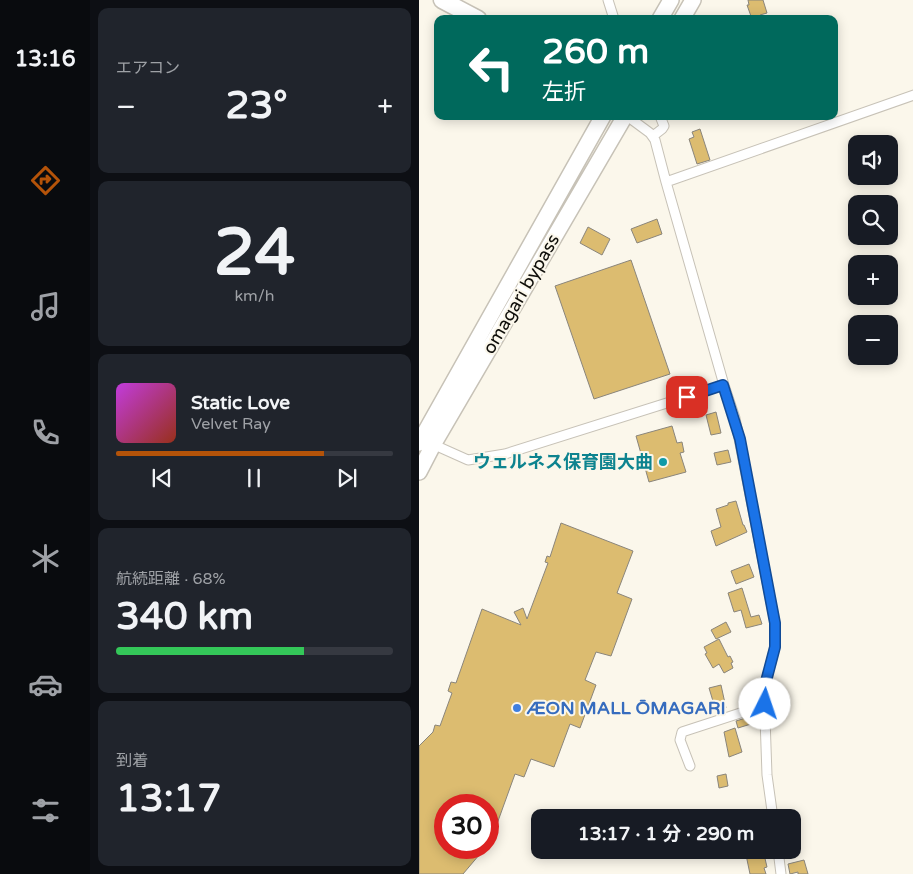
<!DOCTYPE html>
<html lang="ja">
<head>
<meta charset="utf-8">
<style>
	:root { --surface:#171b24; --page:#20242c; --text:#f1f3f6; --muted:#9ea1a6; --line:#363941; --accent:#b45309 }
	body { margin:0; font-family:"Varela Round","Noto Sans JP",sans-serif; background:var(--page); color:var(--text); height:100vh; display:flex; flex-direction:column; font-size:19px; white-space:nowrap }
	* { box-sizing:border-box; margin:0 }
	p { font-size:16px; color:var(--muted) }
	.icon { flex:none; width:28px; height:28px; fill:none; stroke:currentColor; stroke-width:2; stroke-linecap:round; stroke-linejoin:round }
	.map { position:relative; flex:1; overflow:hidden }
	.details { display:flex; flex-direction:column; gap:8px; padding:8px; background:#0d0f14; width:329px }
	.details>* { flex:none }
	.hud { position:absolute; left:15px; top:15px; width:404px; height:105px; border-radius:10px; box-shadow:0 2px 12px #0003; background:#00695c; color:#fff; overflow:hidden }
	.controls { position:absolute; left:429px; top:135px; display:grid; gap:10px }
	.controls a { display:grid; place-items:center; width:50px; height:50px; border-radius:10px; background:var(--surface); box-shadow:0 2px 12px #0003; font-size:25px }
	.speed { position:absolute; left:15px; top:794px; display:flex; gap:10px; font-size:25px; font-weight:700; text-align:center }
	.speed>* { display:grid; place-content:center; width:65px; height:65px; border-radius:50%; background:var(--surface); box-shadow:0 2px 12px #0003; line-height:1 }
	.speed .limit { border:8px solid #d22; background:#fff; color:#111 }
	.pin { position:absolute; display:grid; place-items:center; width:42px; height:42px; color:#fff; margin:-21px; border-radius:10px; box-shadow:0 2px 8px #0006 }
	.me { position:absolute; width:55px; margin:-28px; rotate:4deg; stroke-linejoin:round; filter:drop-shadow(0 0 4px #0008) }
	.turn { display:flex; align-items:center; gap:18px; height:105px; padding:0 25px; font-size:22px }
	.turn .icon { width:65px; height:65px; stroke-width:2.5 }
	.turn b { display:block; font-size:35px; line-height:42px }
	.big { font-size:38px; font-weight:700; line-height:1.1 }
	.details .card { flex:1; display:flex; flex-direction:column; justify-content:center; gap:8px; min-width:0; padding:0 18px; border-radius:10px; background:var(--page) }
	.details .dial { align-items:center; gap:0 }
	.dial b { font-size:65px; line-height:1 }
	.song { display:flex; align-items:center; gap:15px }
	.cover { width:60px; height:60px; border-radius:8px; background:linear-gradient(135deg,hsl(290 70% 55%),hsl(10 70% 35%)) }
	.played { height:5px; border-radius:2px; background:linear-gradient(90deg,var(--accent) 75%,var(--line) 75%) }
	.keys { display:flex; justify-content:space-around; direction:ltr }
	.heat { display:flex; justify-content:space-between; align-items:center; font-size:28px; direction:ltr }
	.charge { height:8px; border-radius:4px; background:linear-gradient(90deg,#34c759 68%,var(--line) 0) }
	.trip { position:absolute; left:112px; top:809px; width:270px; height:50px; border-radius:10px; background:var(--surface); box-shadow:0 2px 12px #0003; font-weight:700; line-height:50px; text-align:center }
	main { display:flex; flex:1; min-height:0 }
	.dock { display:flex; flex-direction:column; width:90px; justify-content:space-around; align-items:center; background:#090b0e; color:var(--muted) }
	.dock .icon { width:35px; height:35px }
	.dock .current { color:var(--accent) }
	.dock b { font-size:22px; color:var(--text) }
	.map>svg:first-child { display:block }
	.building { fill:#dcbc70; stroke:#8a857b }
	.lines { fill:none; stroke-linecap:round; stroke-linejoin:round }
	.minor-casing { stroke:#c7c2b7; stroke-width:11 }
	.trunk-casing { stroke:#c7c2b7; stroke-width:18 }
	.motorway-casing { stroke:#c7c2b7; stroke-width:19 }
	.minor { stroke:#fff; stroke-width:9 }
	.trunk { stroke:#fff; stroke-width:15 }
	.motorway { stroke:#fff; stroke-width:16 }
	.route-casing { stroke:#114b97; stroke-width:12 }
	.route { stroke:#1a73e8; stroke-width:9 }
	.culture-dot { fill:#0f9aa8; stroke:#fbf7eb; stroke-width:2 }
	.shop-dot { fill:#3f7fe0; stroke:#fbf7eb; stroke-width:2 }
	.labels { text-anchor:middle; stroke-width:4; stroke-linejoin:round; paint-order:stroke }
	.street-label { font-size:18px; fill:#0f0e0a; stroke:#fbf7eb }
	.culture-label { font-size:18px; font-weight:bold; fill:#0d838f; stroke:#fbf7eb; text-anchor:end }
	.shop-label { font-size:18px; font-weight:bold; fill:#366cbe; stroke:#fbf7eb; text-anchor:start }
</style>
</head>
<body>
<main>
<nav class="dock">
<b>13:16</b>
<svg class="icon current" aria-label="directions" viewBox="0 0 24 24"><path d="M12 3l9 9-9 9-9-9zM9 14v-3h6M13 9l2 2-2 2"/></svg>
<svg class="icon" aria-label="music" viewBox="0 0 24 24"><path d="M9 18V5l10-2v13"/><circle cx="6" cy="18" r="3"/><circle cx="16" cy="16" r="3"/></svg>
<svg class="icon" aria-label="phone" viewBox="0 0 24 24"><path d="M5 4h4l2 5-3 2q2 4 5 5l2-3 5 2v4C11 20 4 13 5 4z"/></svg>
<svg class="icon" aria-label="climate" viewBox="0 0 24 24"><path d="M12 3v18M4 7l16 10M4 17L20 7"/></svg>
<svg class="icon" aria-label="car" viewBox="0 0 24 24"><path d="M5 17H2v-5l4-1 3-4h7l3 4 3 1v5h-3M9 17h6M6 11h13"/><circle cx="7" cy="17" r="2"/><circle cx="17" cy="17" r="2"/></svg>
<svg class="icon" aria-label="filters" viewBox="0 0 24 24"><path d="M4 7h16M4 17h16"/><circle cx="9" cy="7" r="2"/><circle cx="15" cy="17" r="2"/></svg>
</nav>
<section class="details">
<div class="card"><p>エアコン</p>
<div class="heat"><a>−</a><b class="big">23°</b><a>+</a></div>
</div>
<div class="card dial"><b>24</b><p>km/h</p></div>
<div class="card">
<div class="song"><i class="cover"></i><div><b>Static Love</b><p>Velvet Ray</p></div></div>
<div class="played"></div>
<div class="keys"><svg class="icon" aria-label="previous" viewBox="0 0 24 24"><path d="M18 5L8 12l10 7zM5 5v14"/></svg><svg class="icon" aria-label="pause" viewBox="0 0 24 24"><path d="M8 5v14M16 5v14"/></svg><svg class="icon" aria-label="next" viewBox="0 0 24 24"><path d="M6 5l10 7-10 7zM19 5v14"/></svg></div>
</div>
<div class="card"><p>航続距離 · 68%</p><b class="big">340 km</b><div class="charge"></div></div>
<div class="card"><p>到着</p><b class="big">13:17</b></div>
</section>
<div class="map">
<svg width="495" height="874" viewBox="0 0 495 874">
	<rect width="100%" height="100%" fill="#fbf7eb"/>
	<path class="building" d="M329 0H344L348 13 341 15 342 19H333L328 5H330Z
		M281 129 291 160 278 164 270 139 275 137 273 132Z
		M238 219 243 234 218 243 212 229Z
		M169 227 191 239 183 255 161 243Z
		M212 260 251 374 175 399 136 286Z
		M297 412 302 433 292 435 287 415Z
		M253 426 258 443 263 442 265 452 261 453 267 472 230 482 217 436Z
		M309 450 312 462 298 465 295 453Z
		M317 501 324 525H325L328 532 297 546 292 531 302 527 297 509 309 505V503Z
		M142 523 214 551 198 593 213 599 192 656 177 652 166 680 177 685 161 728 151 724 135 767 112 759 105 777 96 774 70 846 69 805H26V848H66L44 874H0V746L14 732 16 725 21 726 33 693 29 691 32 682 37 683 63 609 102 625 95 612 104 608 108 619 129 563 126 562 128 556 131 557Z
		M330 564 335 577 317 584 312 571Z
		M323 588 332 617 340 615 343 624 327 628 322 610 315 612 309 593Z
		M307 622 312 632 297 639 292 630Z
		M300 639 309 657 311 656 314 662 312 663 314 668 305 673 300 664 294 668 286 654 288 653 285 647Z
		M302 685 307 708 297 711 290 688Z
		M330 717 332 724 319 728 317 721Z
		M316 728 323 752 310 757 305 732Z
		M307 774 309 786 300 788 298 776Z
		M326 850H344L348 867 345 868 347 874H331Z
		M385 860 389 874H379V872L371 874 369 864Z"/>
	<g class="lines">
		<defs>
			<path id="minor" d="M189 0 195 19
				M208 116 231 133 236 140 247 182 305 385 316 418 356 623V647L345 689 348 775 354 818
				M234 136 243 129 245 126 241 116
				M247 182 495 95
				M11 443 49 460 86 454 305 385
				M271 766 261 740 263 732 346 705
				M359 850 362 874"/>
			<path id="trunk" d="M241 19 252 0
				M263 19 274 0
				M0 443 184 116
				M0 472 14 445 206 116"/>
			<path id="motorway" d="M23 0 59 19"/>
		</defs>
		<use href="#minor" class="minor-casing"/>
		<use href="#trunk" class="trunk-casing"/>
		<use href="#motorway" class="motorway-casing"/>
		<use href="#minor" class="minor"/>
		<use href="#trunk" class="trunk"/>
		<use href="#motorway" class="motorway"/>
	</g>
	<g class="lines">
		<defs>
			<path id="route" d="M268 397 304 385 321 439 356 623V647L345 689 346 704"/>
		</defs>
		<use href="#route" class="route-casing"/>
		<use href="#route" class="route"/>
	</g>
	<circle class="culture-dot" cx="244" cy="462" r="5"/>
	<circle class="shop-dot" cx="98" cy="708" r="5"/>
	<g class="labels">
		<g class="street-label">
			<text transform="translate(102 294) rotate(-60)" y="6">omagari bypass</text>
		</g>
		<g class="culture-label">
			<text x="234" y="468">ウェルネス保育園大曲</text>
		</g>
		<g class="shop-label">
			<text x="108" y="714">ÆON MALL ŌMAGARI</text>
		</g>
	</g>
</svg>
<div class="controls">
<a><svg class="icon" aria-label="sound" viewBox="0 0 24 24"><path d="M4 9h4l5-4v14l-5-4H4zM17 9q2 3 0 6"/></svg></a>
<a><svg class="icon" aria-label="search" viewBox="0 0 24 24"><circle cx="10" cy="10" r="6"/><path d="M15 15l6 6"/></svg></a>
<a>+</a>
<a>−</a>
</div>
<div class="speed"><div class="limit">30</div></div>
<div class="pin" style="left:268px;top:397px;background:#d93025"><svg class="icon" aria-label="arrive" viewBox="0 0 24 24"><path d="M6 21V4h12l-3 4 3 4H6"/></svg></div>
<svg class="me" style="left:346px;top:704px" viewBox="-20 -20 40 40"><circle r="19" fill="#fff"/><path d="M0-13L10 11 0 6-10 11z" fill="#1a73e8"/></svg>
<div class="trip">13:17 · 1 分 · 290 m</div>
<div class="hud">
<div class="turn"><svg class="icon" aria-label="left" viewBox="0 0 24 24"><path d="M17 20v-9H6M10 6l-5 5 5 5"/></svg><div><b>260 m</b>左折</div></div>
</div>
</div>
</main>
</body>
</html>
